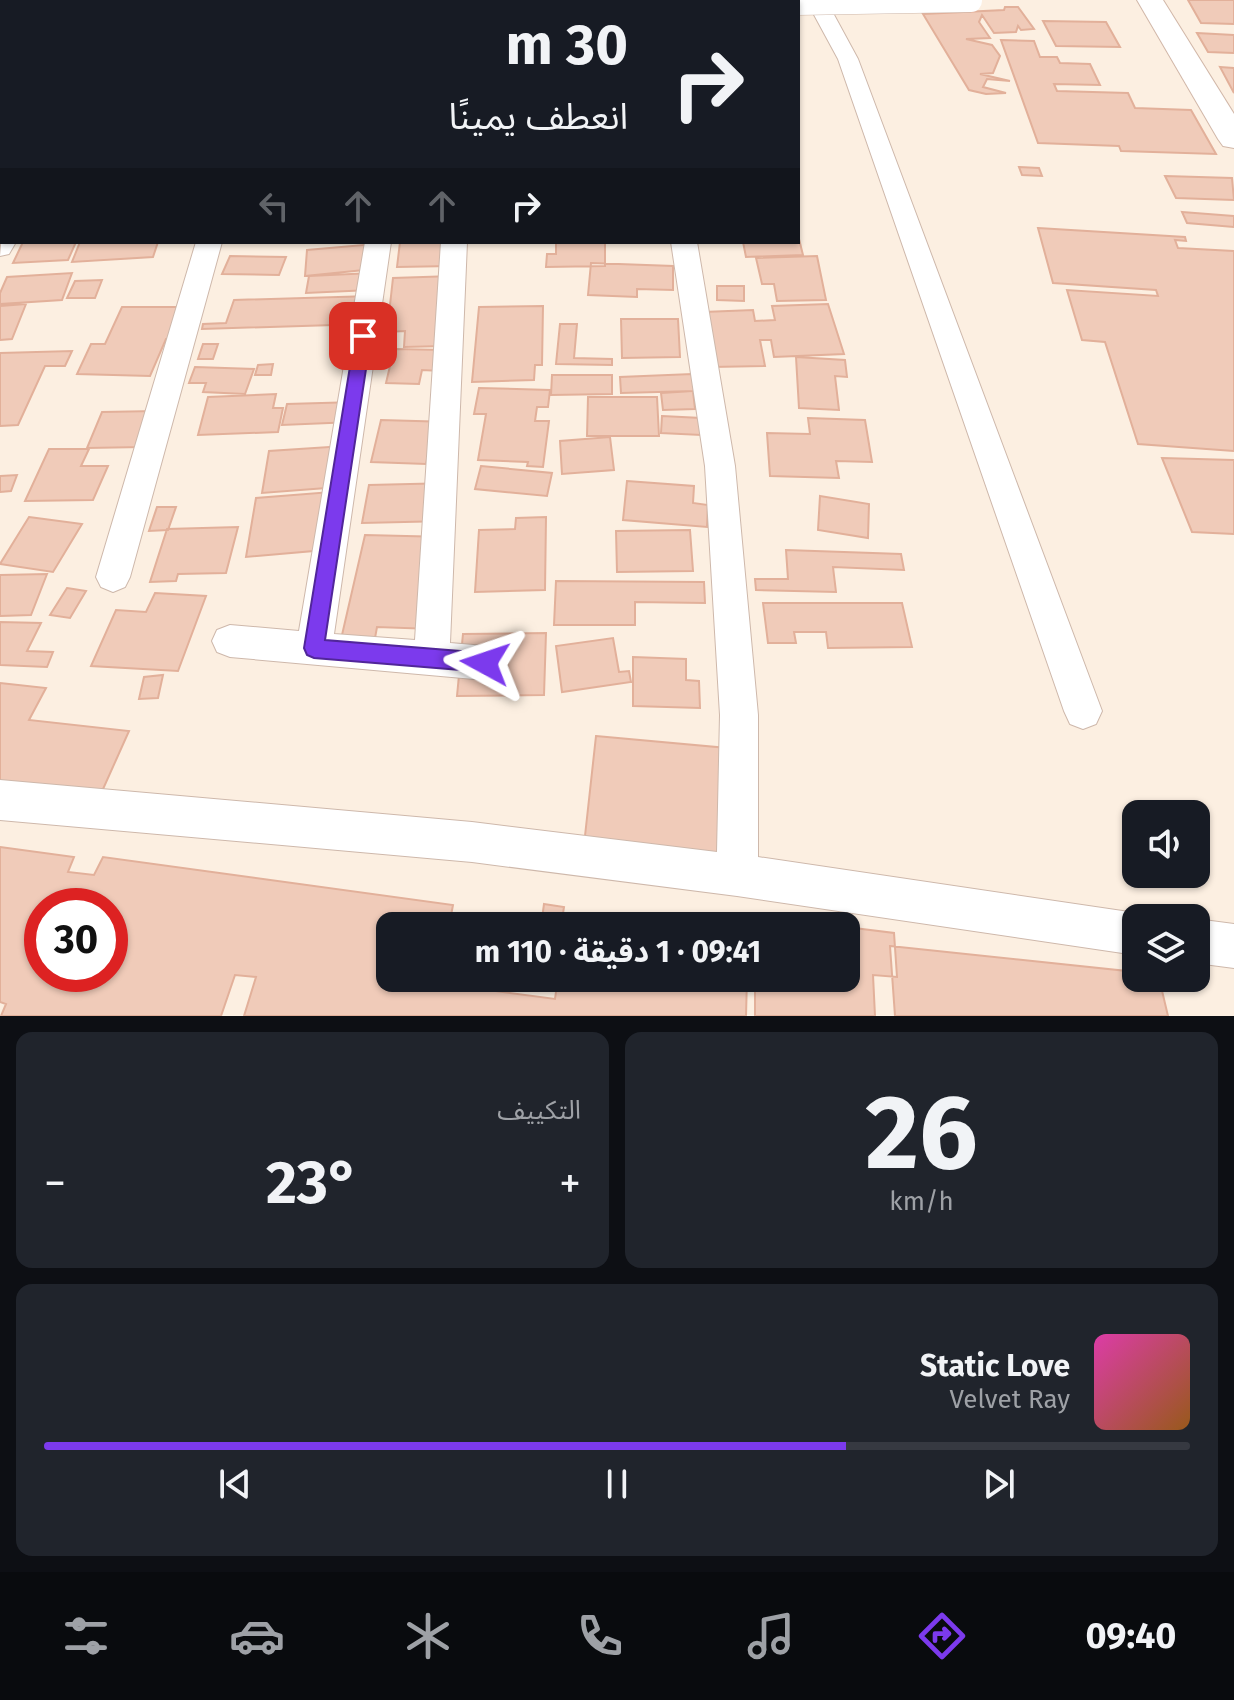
<!DOCTYPE html>
<html lang="ar">
<head>
<meta charset="utf-8">
<style>
	:root { --surface:#171b24; --page:#20242c; --text:#f1f3f6; --muted:#9ea1a6; --line:#363941; --accent:#7c3aed }
	body { margin:0; font-family:"Fira Sans","Noto Sans Arabic",sans-serif; background:var(--page); color:var(--text); direction:rtl; height:100vh; display:flex; flex-direction:column; font-size:30px; white-space:nowrap }
	* { box-sizing:border-box; margin:0 }
	p { font-size:26px; color:var(--muted) }
	.icon { flex:none; width:44px; height:44px; fill:none; stroke:currentColor; stroke-width:2; stroke-linecap:round; stroke-linejoin:round }
	.map { position:relative; height:1016px; overflow:hidden; direction:ltr }
	.drawer { display:flex; flex-direction:column; gap:16px; padding:16px; background:#0d0f14; flex:1 }
	.drawer>* { flex:none }
	.guide { position:absolute; left:0px; top:0px; width:800px; height:244px; box-shadow:0 2px 6px #0004; direction:rtl; background:#171b24; color:var(--text); overflow:hidden }
	.tools { position:absolute; left:1122px; top:800px; display:grid; gap:16px }
	.tools a { display:grid; place-items:center; width:88px; height:88px; border-radius:16px; background:var(--surface); box-shadow:0 2px 6px #0004; font-size:40px }
	.speed { position:absolute; left:24px; top:888px; display:flex; gap:16px; font-size:40px; font-weight:700; text-align:center }
	.speed>* { display:grid; place-content:center; width:104px; height:104px; border-radius:50%; background:var(--surface); box-shadow:0 2px 6px #0004; line-height:1 }
	.speed .limit { border:12px solid #d22; background:#fff; color:#111 }
	.pin { position:absolute; display:grid; place-items:center; width:68px; height:68px; color:#fff; margin:-34px; border-radius:16px; box-shadow:0 4px 12px #0006 }
	.me { position:absolute; width:88px; margin:-44px; rotate:275deg; stroke-linejoin:round; filter:drop-shadow(0 0 6px #0008) }
	.turn { display:flex; align-items:center; gap:28px; height:168px; padding:0 40px; font-size:36px }
	.turn .icon { width:104px; height:104px; stroke-width:2.5 }
	.turn b { display:block; font-size:56px; line-height:68px }
	.lanes { display:flex; align-items:center; height:76px; padding:0 40px; background:#0003; justify-content:center; gap:40px; direction:ltr }
	.lanes .off { opacity:.35 }
	.big { font-size:60px; font-weight:700; line-height:1.1 }
	.drawer .tile { flex:1; display:flex; flex-direction:column; justify-content:center; gap:12px; min-width:0; padding:0 28px; border-radius:16px; background:var(--page) }
	.drawer .dial { align-items:center; gap:0 }
	.dial b { font-size:104px; line-height:1 }
	.song { display:flex; align-items:center; gap:24px }
	.cover { width:96px; height:96px; border-radius:12px; background:linear-gradient(135deg,hsl(320 70% 55%),hsl(30 70% 35%)) }
	.played { height:8px; border-radius:4px; background:linear-gradient(90deg,var(--accent) 70%,var(--line) 70%) }
	.keys { display:flex; justify-content:space-around; direction:ltr }
	.heat { display:flex; justify-content:space-between; align-items:center; font-size:44px; direction:ltr }
	.drawer .tiles { flex:1; display:grid; gap:16px; grid-template-columns:1fr 1fr }
	.tile:last-child { grid-column:span 2 }
	.trip { position:absolute; left:376px; top:912px; width:484px; height:80px; border-radius:16px; background:var(--surface); box-shadow:0 2px 6px #0004; font-weight:700; line-height:80px; text-align:center; direction:rtl }
	.tab-bar { display:flex; height:128px; justify-content:space-around; align-items:center; background:#090b0e; color:var(--muted) }
	.tab-bar .icon { width:56px; height:56px }
	.tab-bar .on { color:var(--accent) }
	.tab-bar b { font-size:36px; color:var(--text) }
	.map>svg:first-child { display:block }
	.building { fill:#f0cbb9; stroke:#e2b09a; stroke-width:2; fill-rule:evenodd }
	.lines { fill:none; stroke-linecap:round; stroke-linejoin:round }
	.street-casing { stroke:#ceb8ab; stroke-width:2 }
	.secondary-casing { stroke:#d1b7a8; stroke-width:2 }
	.street { fill:#fff; fill-rule:evenodd }
	.secondary { fill:#fff; fill-rule:evenodd }
	.street-bridge-casing { stroke:#ceb8ab; stroke-width:23; stroke-linecap:butt }
	.street-bridge { stroke:#fff; stroke-width:22 }
	.route { fill:#7c3aed; stroke:#51269a; stroke-width:2 }
</style>
</head>
<body>
<div class="map">
<svg width="1234" height="1016" viewBox="0 0 1234 1016">
	<rect width="100%" height="100%" fill="#fcefe1"/>
	<path class="building" d="M173 0H271L172 2Z
		M1188 0H1234V24L1201 23Z
		M1005 7H1018L1034 29 1021 30 1018 26 1016 32 994 33 982 15 979 22 990 38 966 39 992 45 1000 56 993 73 980 74 1010 81 987 79 983 87 1006 93 986 94 969 90 923 14 1004 10Z
		M1043 21 1106 22 1120 47 1056 46Z
		M1197 33 1234 35V53L1208 52Z
		M1001 40 1034 41 1040 57H1057L1060 63 1090 64 1100 85 1054 84 1057 91 1128 93 1135 108 1191 110 1216 154 1121 151 1119 146 1038 143Z
		M1220 67 1234 68V93Z
		M1019 167 1039 168 1042 176 1022 175Z
		M1165 176 1232 178 1234 200 1176 198Z
		M1182 212 1234 216V227L1187 223Z
		M1038 228 1185 237 1186 241 1175 240 1178 248 1234 251V451L1138 444 1105 342 1082 340 1067 290 1158 296 1156 290 1053 283Z
		M798 235 803 255 746 257 743 242H798Z
		M23 242H76L68 260 13 263Z
		M80 242 149 243 158 242 153 257 72 262Z
		M400 242H453L451 266 397 267Z
		M556 242H605V266L546 267 547 254H556Z
		M375 244 374 269 305 276 307 250Z
		M230 256 286 257 279 275 222 274Z
		M817 256 826 300 777 301 774 284H762L756 258Z
		M591 263 673 266V290L637 289V297L588 295Z
		M72 273 62 300 0 304V293L7 277Z
		M372 273 370 290 306 293 309 276Z
		M453 276 445 346 404 347 405 331 387 332 393 278Z
		M102 280 95 298H67L75 281Z
		M717 286H744V301L717 300Z
		M371 296 366 324 202 329 203 324 226 323 234 300Z
		M26 304 12 339 0 340V306Z
		M828 304 844 354 774 357 771 340H760L765 366 712 367 704 312 753 310 755 321 775 320 772 306Z
		M543 306 542 365H535L534 380 472 382 479 307Z
		M122 307H188L176 338 166 339 150 376 77 374 91 344H105Z
		M621 319H678L680 357 622 358Z
		M560 324H577L574 358 612 359V365L556 364Z
		M203 344H218L213 359H198Z
		M394 349 445 350 441 371 422 370 419 384 386 383Z
		M72 351 65 366H45L18 425 0 426V353Z
		M796 357 845 360 847 377 835 376 839 410 799 408Z
		M273 364 271 375H255L258 365Z
		M195 367 254 369 245 394 203 392 206 383H189Z
		M692 374 695 391 621 393 620 377Z
		M552 375H612V394L551 395Z
		M479 388 550 390 548 407H537L535 421H549L543 467 527 466 528 462 478 460 486 414H474Z
		M693 391 695 409 663 410 661 393Z
		M276 394 273 408H283L278 432 198 435 208 397Z
		M588 397H657L659 436H587Z
		M356 402 353 422 282 425 287 404Z
		M156 411 143 447 87 448 102 412Z
		M662 416 701 418V435L661 433Z
		M808 418 865 420 872 462 836 461 839 478 770 476 767 433 810 434Z
		M381 420 449 422 429 450 426 464 371 462Z
		M610 437 614 470 562 474 560 441Z
		M344 446 339 487 262 493 269 451Z
		M49 449H89L81 466H108L93 500 25 501Z
		M1162 458 1234 460V534L1192 532Z
		M481 466 552 473 547 496 475 489Z
		M17 475 11 491 0 492V476Z
		M627 481 694 486 693 503 708 505 707 527 623 520Z
		M451 483 447 521 362 523 369 485Z
		M331 492 325 550 246 557 256 498Z
		M820 496 869 504 868 538 818 530Z
		M157 507H176L168 530 149 531Z
		M29 517 82 524 53 572 0 564Z
		M546 517 545 590 475 592 479 530 515 529 516 518Z
		M238 527 226 573 178 574 176 581 150 582 167 529Z
		M690 530 693 571 617 572 616 531Z
		M365 535 446 537 432 629 377 627 373 649 339 648Z
		M786 550 901 554 904 570 833 567 836 592 756 590 755 579H788Z
		M47 574 31 615 0 616V575Z
		M556 581 704 582 705 603 635 602V625H554Z
		M67 588 86 591 70 618 50 615Z
		M155 593 206 596 178 671 91 666 116 610 146 612Z
		M763 603H902L912 647 828 648 826 632H794L796 643H768Z
		M0 622 41 623 27 651 53 652 47 667 0 665Z
		M546 633 544 695 457 696 463 634Z
		M613 638 619 672 629 671 631 682 562 692 556 646Z
		M633 657 686 659V680L699 681 700 708 633 706Z
		M163 675 158 698 139 699 144 677Z
		M0 683 46 688 29 720 129 731 95 807 0 806Z
		M596 736 738 749 736 869 583 854Z
		M0 847 74 857 68 872 94 875 103 857 453 905 449 926H390V978H437L436 983 555 999 558 978H747L746 1016H244L256 977 235 975 221 1016H1L6 1004 0 1002ZM42 906H110V974H42Z
		M544 904 564 907 561 926H541Z
		M757 915 841 926H756Z
		M846 927 894 933 897 977 873 975 875 1016H755V978H846Z
		M890 946 1136 972V978H1159L1168 1016H895Z"/>
	<g class="lines">
		<defs>
			<path id="street" d="M154 0H174L153 2Z
				M338 0H358V2H338Z
				M487 0H507L508 2H488Z
				M638 0H658L659 2H639Z
				M806 0H826L858 59 1102 711 1096 724 1083 729 1070 724 1064 711 838 59Z
				M0 23H2V35H0Z
				M2 234V242H16L9 254 0 256Z
				M196 242H222L130 577 125 587 113 592 101 587 96 577Z
				M365 242H391L334 634 415 640 441 242H467L450 643 485 646 498 651 503 663 498 675 485 680 230 657 217 652 212 641 217 630 230 625 299 631Z
				M671 242H697L735 466 758 715V857L1136 913 1149 918H1136V955L737 896 472 862 0 820V780L472 822 717 852 720 715 705 466Z
				M1196 919 1234 924V968L1196 963Z"/>
			<path id="secondary" d="M1137 0H1163L1234 114V148L1223 146 1218 139Z"/>
		</defs>
		<use href="#street" class="street-casing"/>
		<use href="#secondary" class="secondary-casing"/>
		<use href="#street" class="street"/>
		<use href="#secondary" class="secondary"/>
		<defs>
			<path id="street-bridge" d="M798 4 971 1"/>
		</defs>
		<use href="#street-bridge" class="street-bridge-casing"/>
		<use href="#street-bridge" class="street-bridge"/>
	</g>
	<path class="route" d="M363 330 371 336 325 640 485 653 492 656 495 663 492 670 485 672 314 658 307 655 304 648 355 336Z"/>
</svg>
<div class="tools">
<a><svg class="icon" aria-label="sound" viewBox="0 0 24 24"><path d="M4 9h4l5-4v14l-5-4H4zM17 9q2 3 0 6"/></svg></a>
<a><svg class="icon" aria-label="layers" viewBox="0 0 24 24"><path d="M12 4l9 5-9 5-9-5zM3 14l9 5 9-5"/></svg></a>
</div>
<div class="speed"><div class="limit">30</div></div>
<div class="pin" style="left:363px;top:336px;background:#d93025"><svg class="icon" aria-label="arrive" viewBox="0 0 24 24"><path d="M6 21V4h12l-3 4 3 4H6"/></svg></div>
<svg class="me" style="left:485px;top:663px" viewBox="-20 -20 40 40"><path d="M0-17L14 15 0 8-14 15z" fill="#7c3aed" stroke="#fff" stroke-width="4"/></svg>
<div class="trip">09:41 · 1 دقيقة · 110 m</div>
<div class="guide">
<div class="turn"><svg class="icon" aria-label="right" viewBox="0 0 24 24"><path d="M7 20v-9h11M14 6l5 5-5 5"/></svg><div><b>30 m</b>انعطف يمينًا</div></div>
<div class="lanes"><svg class="icon off" aria-label="left" viewBox="0 0 24 24"><path d="M17 20v-9H6M10 6l-5 5 5 5"/></svg><svg class="icon off" aria-label="ahead" viewBox="0 0 24 24"><path d="M12 20V5M6 11l6-6 6 6"/></svg><svg class="icon off" aria-label="ahead" viewBox="0 0 24 24"><path d="M12 20V5M6 11l6-6 6 6"/></svg><svg class="icon" aria-label="right" viewBox="0 0 24 24"><path d="M7 20v-9h11M14 6l5 5-5 5"/></svg></div>
</div>
</div>
<section class="drawer">
<div class="tiles">
<div class="tile dial"><b>26</b><p>km/h</p></div>
<div class="tile"><p>التكييف</p>
<div class="heat"><a>−</a><b class="big">23°</b><a>+</a></div>
</div>
<div class="tile">
<div class="song"><i class="cover"></i><div><b>Static Love</b><p>Velvet Ray</p></div></div>
<div class="played"></div>
<div class="keys"><svg class="icon" aria-label="previous" viewBox="0 0 24 24"><path d="M18 5L8 12l10 7zM5 5v14"/></svg><svg class="icon" aria-label="pause" viewBox="0 0 24 24"><path d="M8 5v14M16 5v14"/></svg><svg class="icon" aria-label="next" viewBox="0 0 24 24"><path d="M6 5l10 7-10 7zM19 5v14"/></svg></div>
</div>
</div>
</section>
<nav class="tab-bar">
<b>09:40</b>
<svg class="icon on" aria-label="directions" viewBox="0 0 24 24"><path d="M12 3l9 9-9 9-9-9zM9 14v-3h6M13 9l2 2-2 2"/></svg>
<svg class="icon" aria-label="music" viewBox="0 0 24 24"><path d="M9 18V5l10-2v13"/><circle cx="6" cy="18" r="3"/><circle cx="16" cy="16" r="3"/></svg>
<svg class="icon" aria-label="phone" viewBox="0 0 24 24"><path d="M5 4h4l2 5-3 2q2 4 5 5l2-3 5 2v4C11 20 4 13 5 4z"/></svg>
<svg class="icon" aria-label="climate" viewBox="0 0 24 24"><path d="M12 3v18M4 7l16 10M4 17L20 7"/></svg>
<svg class="icon" aria-label="car" viewBox="0 0 24 24"><path d="M5 17H2v-5l4-1 3-4h7l3 4 3 1v5h-3M9 17h6M6 11h13"/><circle cx="7" cy="17" r="2"/><circle cx="17" cy="17" r="2"/></svg>
<svg class="icon" aria-label="filters" viewBox="0 0 24 24"><path d="M4 7h16M4 17h16"/><circle cx="9" cy="7" r="2"/><circle cx="15" cy="17" r="2"/></svg>
</nav>
</body>
</html>
